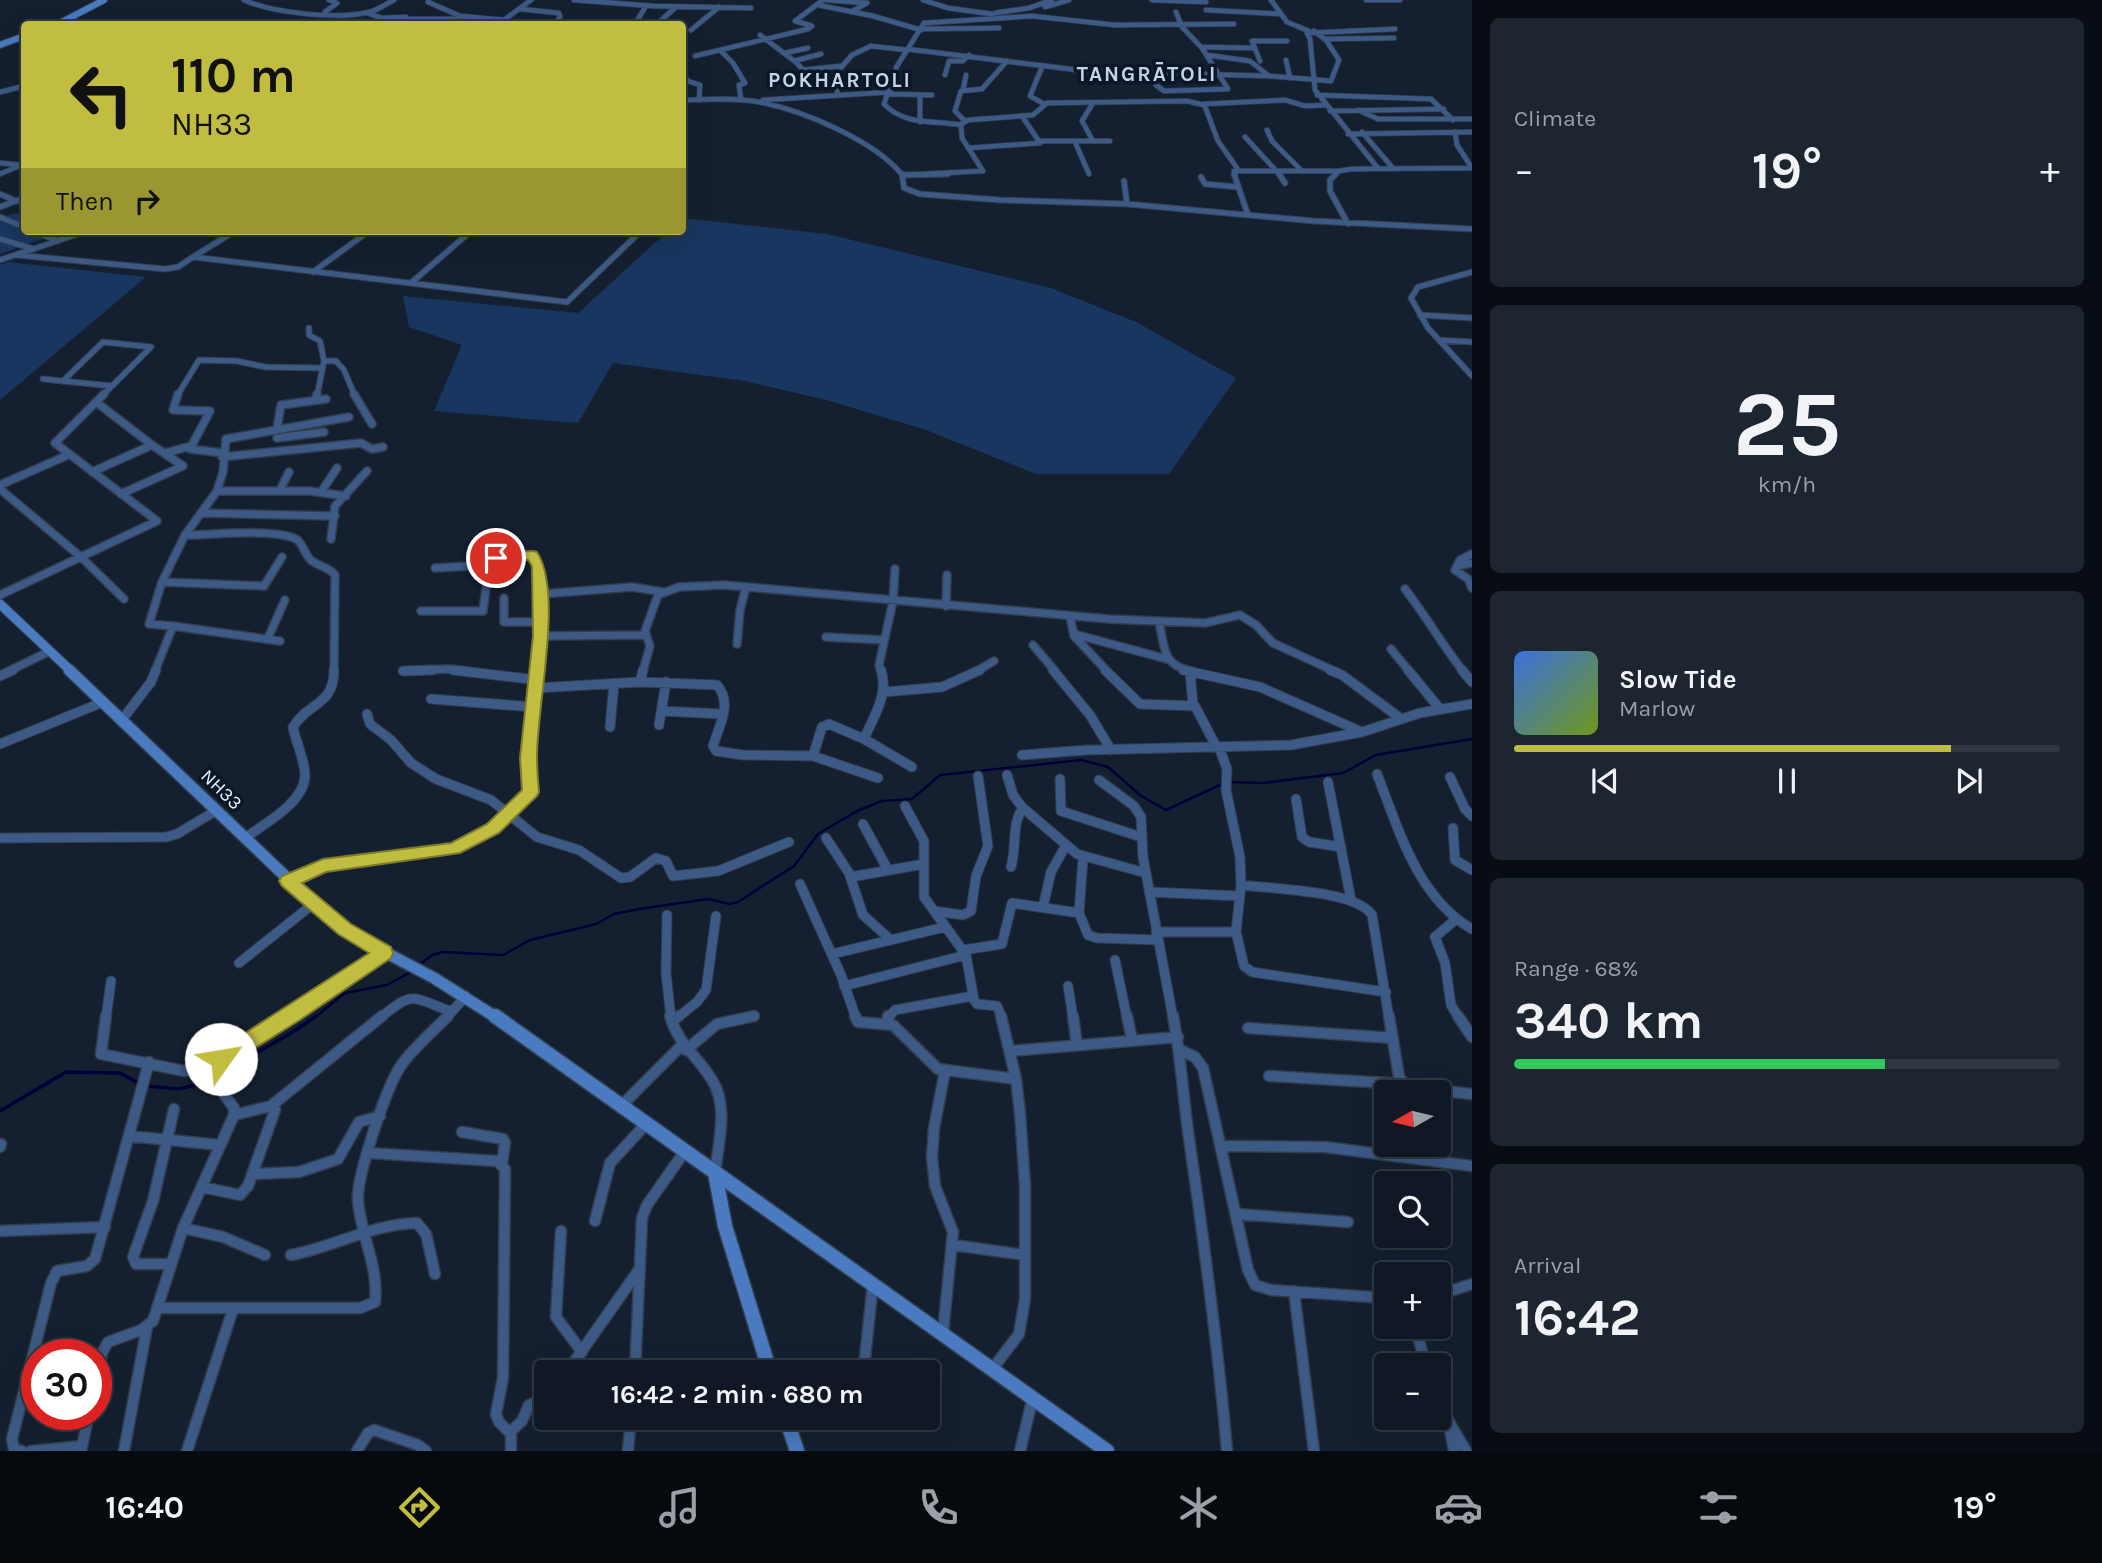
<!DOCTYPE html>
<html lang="en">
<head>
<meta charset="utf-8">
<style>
	:root { --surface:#0f1824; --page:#1d2531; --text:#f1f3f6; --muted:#9ba0a6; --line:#2f3741; --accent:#c1bd40 }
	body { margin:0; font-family:Karla,sans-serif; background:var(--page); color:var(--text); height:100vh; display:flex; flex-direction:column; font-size:26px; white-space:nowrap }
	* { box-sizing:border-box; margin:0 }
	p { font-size:23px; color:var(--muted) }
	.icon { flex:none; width:38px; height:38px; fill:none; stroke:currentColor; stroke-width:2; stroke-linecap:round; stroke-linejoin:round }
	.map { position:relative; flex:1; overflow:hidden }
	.drawer { display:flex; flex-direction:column; gap:18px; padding:18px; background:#080d14; width:630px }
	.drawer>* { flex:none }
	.hud { position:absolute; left:21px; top:21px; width:665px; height:214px; border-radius:7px; box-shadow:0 7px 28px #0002,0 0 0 2px var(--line); background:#c1bd40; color:#111; overflow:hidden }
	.needle { width:46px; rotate:262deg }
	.tools { position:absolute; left:1374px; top:1080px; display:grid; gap:14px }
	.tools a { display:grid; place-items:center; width:77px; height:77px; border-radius:7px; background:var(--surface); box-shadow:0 7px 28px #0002,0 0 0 2px var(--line); font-size:35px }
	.speed { position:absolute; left:21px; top:1339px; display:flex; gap:14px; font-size:35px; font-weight:700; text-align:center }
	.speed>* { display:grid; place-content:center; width:91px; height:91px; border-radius:50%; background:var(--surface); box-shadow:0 7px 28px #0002,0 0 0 2px var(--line); line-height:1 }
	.speed .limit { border:10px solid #d22; background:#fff; color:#111 }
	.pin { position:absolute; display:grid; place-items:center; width:60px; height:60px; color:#fff; margin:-30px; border:4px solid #fff; border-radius:50%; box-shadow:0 2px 7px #0007 }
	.me { position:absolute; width:77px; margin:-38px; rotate:58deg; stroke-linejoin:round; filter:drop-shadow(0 0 5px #0008) }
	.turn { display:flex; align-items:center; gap:24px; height:147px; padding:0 35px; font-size:32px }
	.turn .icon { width:91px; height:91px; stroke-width:2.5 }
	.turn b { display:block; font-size:49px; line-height:60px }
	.then { display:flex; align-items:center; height:66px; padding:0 35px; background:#0003; gap:14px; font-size:26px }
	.big { font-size:52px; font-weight:700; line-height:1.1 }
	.drawer .widget { flex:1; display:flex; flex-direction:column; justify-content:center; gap:10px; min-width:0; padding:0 24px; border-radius:10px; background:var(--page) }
	.drawer .dial { align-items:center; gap:0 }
	.dial b { font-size:91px; line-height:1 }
	.song { display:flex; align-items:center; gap:21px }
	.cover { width:84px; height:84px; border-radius:10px; background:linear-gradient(135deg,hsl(220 70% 55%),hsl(80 70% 35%)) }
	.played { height:7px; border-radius:4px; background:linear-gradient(90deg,var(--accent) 80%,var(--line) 80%) }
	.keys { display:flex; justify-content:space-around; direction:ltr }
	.heat { display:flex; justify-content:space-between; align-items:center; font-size:38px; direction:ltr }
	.charge { height:10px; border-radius:5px; background:linear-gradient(90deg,#34c759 68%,var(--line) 0) }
	.trip { position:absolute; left:534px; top:1360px; width:406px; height:70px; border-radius:7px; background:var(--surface); box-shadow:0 7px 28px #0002,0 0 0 2px var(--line); font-weight:700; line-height:70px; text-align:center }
	.tab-bar { display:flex; height:112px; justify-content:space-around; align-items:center; background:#060a0e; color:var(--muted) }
	.tab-bar .icon { width:49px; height:49px }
	.tab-bar .selected { color:var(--accent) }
	.tab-bar b { font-size:32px; color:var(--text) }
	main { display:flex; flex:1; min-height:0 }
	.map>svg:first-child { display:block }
	.green { fill:#183660 }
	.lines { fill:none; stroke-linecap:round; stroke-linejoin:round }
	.stream-far1 { stroke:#000038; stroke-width:2.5 }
	.stream { stroke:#000038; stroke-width:3.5 }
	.minor-far4-casing { stroke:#323d4d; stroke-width:6 }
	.minor-far3-casing { stroke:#323d4d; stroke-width:7 }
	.minor-far2-casing { stroke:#323d4d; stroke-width:10 }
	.minor-far1-casing { stroke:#323d4d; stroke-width:11 }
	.minor-casing { stroke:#323d4d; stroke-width:13 }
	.secondary-far3-casing { stroke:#323d4d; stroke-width:8 }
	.secondary-far2-casing { stroke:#323d4d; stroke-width:11 }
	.secondary-far1-casing { stroke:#323d4d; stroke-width:14 }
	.secondary-casing { stroke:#323d4d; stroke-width:17 }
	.minor-far4 { stroke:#3c5a85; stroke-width:4.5 }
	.minor-far3 { stroke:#3c5a85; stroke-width:5 }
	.minor-far2 { stroke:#3c5a85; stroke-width:7 }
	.minor-far1 { stroke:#3c5a85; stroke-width:9 }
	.minor { stroke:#3c5a85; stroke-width:10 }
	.secondary-far3 { stroke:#4a7abf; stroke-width:6 }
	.secondary-far2 { stroke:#4a7abf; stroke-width:9 }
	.secondary-far1 { stroke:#4a7abf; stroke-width:11 }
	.secondary { stroke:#4a7abf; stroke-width:14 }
	.route { fill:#c1bd40; stroke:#7d7b2a; stroke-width:2 }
	.labels { text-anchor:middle; stroke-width:7; stroke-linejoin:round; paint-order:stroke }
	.street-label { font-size:19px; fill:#e9f1fc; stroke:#0b1626 }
	.far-district-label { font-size:21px; font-weight:bold; letter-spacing:2px; fill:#c3d3ea; stroke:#0b1626 }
</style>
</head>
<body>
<main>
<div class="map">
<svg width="1472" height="1451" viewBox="0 0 1472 1451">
	<rect width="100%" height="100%" fill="#142030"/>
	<path class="green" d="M24 212V231H65L0 254V217Z
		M683 218 827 234 1051 288 1136 322 1236 378 1169 474H1036L926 430 830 401 745 381 613 363 578 423 434 411 462 345 409 327 403 296 578 313 668 231H682Z
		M8 262 146 277 0 400V265Z"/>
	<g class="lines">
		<path class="stream-far1" d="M1229 782 1263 783 1343 773 1376 755 1472 739
			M419 965 432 955 443 952 503 955 530 940 596 924 614 914 639 909 708 899 730 904 738 902 794 866 818 834 857 811 882 801 912 799 940 775 1081 760 1108 767 1141 796 1166 810 1222 784
			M314 1018 345 993 387 985 411 972"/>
		<path class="stream" d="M217 1077C249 1054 285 1040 316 1016
			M146 1086 179 1089 211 1081
			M0 1111 66 1072 120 1073 140 1084"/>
		<defs>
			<path id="minor-far4" d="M244 0C272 13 339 20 369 12 378 10 386 4 394 0
				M574 0 653 6 751 8
				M827 0 867 3 851 12
				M923 0 948 8 992 14
				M1152 0 1206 2
				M1271 0 1287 22 1309 31
				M1366 0H1400
				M428 2 460 16 504 20
				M818 5 873 16 921 30
				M1045 7 1069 0
				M520 9 559 13 560 17 555 24
				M1206 10 1280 14
				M325 12 337 3 329 0
				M367 13 382 18 406 17
				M995 13 1029 8 1052 0
				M406 19H457
				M500 23 531 0
				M618 24 637 21 646 6
				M657 24 676 7
				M921 29 999 28
				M691 30 719 7
				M760 35 797 63 806 74
				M1324 39 1394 38
				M1202 47 1253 48
				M907 49 1086 71 1269 76 1331 81 1339 60 1326 40 1314 31
				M721 51 733 63 745 83 739 85 741 100
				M785 53 808 48
				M1207 55 1250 61 1269 76
				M695 56 808 29 812 26 795 21 823 0
				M1286 60 1290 78
				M794 61 821 54
				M1260 61 1252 41H1287
				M1042 67 1030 96 1044 104
				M803 70 841 66
				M682 73 688 81 700 85 699 100
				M1150 73 1156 85 1164 91 1228 89 1202 48 1182 27 1176 12
				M945 75 949 61H963L969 55
				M963 90 966 75
				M0 92 24 86
				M889 94 932 95
				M837 95 838 71 852 55 871 46 907 50
				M920 95V122
				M1317 95 1431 99 1453 120
				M682 100C707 100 734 97 759 102 802 110 876 141 903 176
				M763 100 891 92
				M1093 103 1082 121 1093 141
				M1358 110 1378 119H1472
				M1330 111 1444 109
				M965 121 955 111 961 91 982 89 1007 61
				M960 125 968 120 1033 115 1047 103 1187 101 1204 105
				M1267 130 1272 141 1302 171
				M1362 132 1392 167
				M1455 132 1457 145 1472 168
				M1348 134 1472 132
				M1245 137 1281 176
				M1039 141H1110
				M1075 142 1089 174
				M968 148 1040 143 1022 116
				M0 163 21 165
				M1377 167 1315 90 1310 39 1307 33 1395 29
				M1234 171H1339
				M0 174 24 164
				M903 175 983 171 962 138 961 125C933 120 905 126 884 104L897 66 924 23 1032 16 1115 25 1234 24
				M1235 176 1237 168 1218 141 1204 104 1285 100 1305 106 1326 105
				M1334 176 1339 171 1352 169 1472 168"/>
			<path id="minor-far3" d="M902 174 904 188 920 194 1000 200 1127 204 1314 221 1472 229
				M1234 174 1248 215
				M1279 174 1285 183
				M1336 174 1330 180V191L1348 224
				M903 175 948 174
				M1201 177 1205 184 1238 187
				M1124 181 1127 204
				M0 194 16 201
				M0 207 24 198
				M0 217 24 227
				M33 231 58 241
				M0 239 34 249
				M16 255 165 269 178 267 193 257 567 302 641 231
				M193 257 235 231
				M0 260 87 231
				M313 272 369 231
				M1472 272 1418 287 1411 298 1428 328 1472 376
				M411 283 471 231
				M1420 315 1472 318
				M309 328V335L320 341 324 361 317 396
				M1439 340 1472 342
				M324 361H336L344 370 355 396
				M43 379 112 386
				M63 381 103 342 151 347 102 396
				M177 396 199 360 237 361 265 367 320 368"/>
			<path id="minor-far2" d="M178 394 173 410 210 411 190 449 223 453
				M354 394 372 424
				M315 400 317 394
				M277 428 281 405 326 399
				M277 438 324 432
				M165 453 191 446
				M222 457 361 443 372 449 383 447
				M92 472 152 445 96 402
				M0 485 68 455
				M0 489 81 557 124 599
				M280 490 289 472
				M217 491H309L346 496
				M321 492 337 468
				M121 494 183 466 152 445
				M202 513 335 516
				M185 535C209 535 276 528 296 539 304 544 304 555 312 561 320 567 329 567 335 575L334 671
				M331 539 335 506 367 471
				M1472 554 1460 560 1455 570 1468 579 1472 588
				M1457 566 1472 563
				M435 568 489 565 499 556 532 555C546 593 542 632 538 671
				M162 582 264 586 282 557
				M1405 589C1426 616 1442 645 1463 671
				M541 594 632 587 663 592
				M0 595 157 521 55 443 104 394
				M504 598V622H540
				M946 606 947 575
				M421 611H483L489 565
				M1070 616 1074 636 1107 671
				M1159 622C1165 648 1162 665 1191 671
				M173 626 280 641
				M1074 634 1167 659
				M541 636 645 635
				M826 637 884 640
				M268 638 285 600
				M737 644 740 610 746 587
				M1033 645 1055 671
				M1391 649 1409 671
				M9 671 48 652
				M155 671 173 626 149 624 162 582 185 535 217 491 223 472 226 439 349 417
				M403 671 448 669 467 671
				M643 671 650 646 645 631 658 595 679 587 724 585 1109 619 1205 623 1240 615 1256 625 1273 643 1334 671
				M881 671 879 665 893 601 895 569
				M977 671 994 661"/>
			<path id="minor-far1" d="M453 670 537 680
				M1053 670 1090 715 1111 750
				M1105 670 1140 704 1195 706 1217 748
				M1183 670 1260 687 1362 732
				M1330 670 1342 675 1400 718
				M1408 670 1440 709
				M1462 670 1472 682
				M403 671 433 670
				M1190 672 1193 705
				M0 676 13 670
				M640 682 643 670
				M536 688 640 682 717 685C733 703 719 726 713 746L716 751 743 755 813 756 878 778
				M884 692 942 687 980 670
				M431 699 534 707
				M662 711 722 714
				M367 714 370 724 391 740 411 763 436 779 491 800 537 837 579 850 621 878 630 877 656 858 666 861 673 876 718 871 789 842
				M121 721 151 682 156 670
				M659 725 666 682
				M610 727 614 684
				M864 739C874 716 889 694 881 670
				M0 744 103 702
				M1022 755 1086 750 1291 745 1362 732 1420 713 1472 704
				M813 756 822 727 829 724 864 739 912 767
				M1377 774C1399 830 1417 897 1472 929
				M1007 775 1013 795 1023 808 1077 854 1146 873
				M1450 777 1465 809 1472 816
				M1060 779 1061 811 1141 837
				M1099 780 1134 806 1141 817 1143 857 1173 1018
				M1328 782 1351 900
				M1296 799 1302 837 1309 842 1341 847
				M905 806 924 841V897L966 955 974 1000 977 1004 997 1006 1002 1018
				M863 824 888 870
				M1453 828 1455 860 1472 870
				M0 838 166 837 177 834 217 810
				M245 838C264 824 304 803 305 776 305 760 296 743 293 727 308 702 334 706 334 670
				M826 838 849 873 863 915 891 940
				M1083 858 1079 913 1088 935 1097 938 1158 940
				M1011 867C1017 847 1011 824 1023 808
				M851 877 924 864
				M288 881 323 866 454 849 493 828 531 792 528 759 538 670
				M800 884 841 975 856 1018
				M1241 885C1271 889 1356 890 1372 915L1389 1018
				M1149 892 1240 896
				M1043 907 1051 872 1066 845
				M934 911 963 915 971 911 976 876 988 846 978 776
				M667 915 666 973 671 1018
				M1455 920 1435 937 1445 963 1451 1005 1459 1018
				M1156 932H1236L1241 885 1240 857 1226 790 1227 769 1219 747
				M1236 932 1244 966 1252 972 1386 992
				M963 950 1002 944 1012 903 1079 913
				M832 954 945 927
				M1115 960 1127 1018
				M239 963 313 904
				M844 986 966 955
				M1068 986 1073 1018
				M106 1018 111 981
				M287 1018 384 953
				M380 1018C414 990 411 997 450 1011
				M446 1018 466 996
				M677 1018 697 1002 706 990 716 916
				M747 1018 754 1016
				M888 1018 895 1010 973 996"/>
			<path id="minor" d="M106 1016 101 1054 184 1071 205 1068 290 1016
				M670 1016C679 1046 697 1055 712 1080 729 1106 718 1145 715 1173
				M855 1016 858 1022 893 1025 938 1069 1016 1079
				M1073 1016 1077 1045
				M1127 1016 1132 1040
				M1173 1016C1181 1056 1183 1097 1189 1138 1204 1242 1218 1346 1227 1451
				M1389 1016 1399 1077 1404 1084 1413 1088 1472 1094
				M1458 1016 1472 1037
				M672 1021 679 1016
				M887 1022 888 1016
				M1248 1028 1393 1038
				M686 1050 717 1024 754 1016
				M1180 1050 1195 1057 1203 1068 1248 1270 1255 1285 1271 1290 1386 1298
				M1010 1051 1178 1037
				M1269 1076 1404 1084
				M271 1106 382 1016
				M621 1106 682 1045
				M462 1132 503 1139 505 1143 502 1163
				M129 1136 220 1145
				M1222 1146 1325 1147 1472 1166
				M0 1147 1 1144
				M369 1153 497 1161 505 1169 503 1378 496 1414 499 1422 511 1434V1451
				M252 1174 299 1172 338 1159 359 1122 380 1116
				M202 1187 240 1195 248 1186 275 1110 271 1106 234 1115
				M1236 1214 1348 1222
				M595 1221 610 1163 646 1124
				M183 1228 223 1237 265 1255
				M0 1231 105 1227
				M561 1231 556 1317 582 1352
				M953 1245 1025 1255
				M291 1255C334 1247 372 1224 417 1223L426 1234 435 1274
				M171 1264H136L133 1257 153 1201 174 1109
				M1294 1291 1314 1451
				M1438 1295 1472 1284
				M157 1308H360L375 1302C379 1266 361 1237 358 1201 356 1177 386 1089 400 1067 412 1049 432 1032 448 1016
				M1415 1326 1426 1365
				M943 1332 953 1232 935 1186 932 1157 934 1128 945 1071
				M993 1368 1019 1334 1025 1299V1185L1020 1113 1016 1079 1001 1016
				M769 1370 841 1369 862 1364 865 1358 873 1283
				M567 1372 638 1271
				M635 1372 642 1218 647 1205 685 1151
				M96 1379 102 1353 108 1342 141 1330 153 1321 183 1228 234 1115V1108L205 1068
				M1438 1403 1466 1451
				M1450 1430 1454 1451
				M511 1431 522 1421 529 1405 546 1398
				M22 1451 14 1449 12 1439 51 1283 57 1271 87 1266 95 1259 149 1062
				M31 1451 82 1446
				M81 1451 89 1414
				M124 1451 147 1327
				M187 1451 233 1309
				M357 1451 368 1433 374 1430 418 1445 426 1451
				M628 1451 631 1418
				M1020 1451 1033 1397"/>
			<path id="secondary-far3" d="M58 24 104 0
				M0 45 24 36"/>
			<path id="secondary-far2" d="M0 604 71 671"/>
			<path id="secondary-far1" d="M69 670 325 914 358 938 434 978 497 1018"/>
			<path id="secondary" d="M495 1016 1107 1451
				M715 1173 725 1226 770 1372
				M786 1418 797 1451"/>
		</defs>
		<use href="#minor-far4" class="minor-far4-casing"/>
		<use href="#minor-far3" class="minor-far3-casing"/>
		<use href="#minor-far2" class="minor-far2-casing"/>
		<use href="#minor-far1" class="minor-far1-casing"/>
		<use href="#minor" class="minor-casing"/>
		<use href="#secondary-far3" class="secondary-far3-casing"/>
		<use href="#secondary-far2" class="secondary-far2-casing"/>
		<use href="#secondary-far1" class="secondary-far1-casing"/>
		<use href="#secondary" class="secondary-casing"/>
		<use href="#minor-far4" class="minor-far4"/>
		<use href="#minor-far3" class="minor-far3"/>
		<use href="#minor-far2" class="minor-far2"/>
		<use href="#minor-far1" class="minor-far1"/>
		<use href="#minor" class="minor"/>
		<use href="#secondary-far3" class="secondary-far3"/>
		<use href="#secondary-far2" class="secondary-far2"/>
		<use href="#secondary-far1" class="secondary-far1"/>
		<use href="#secondary" class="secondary"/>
	</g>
	<path class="route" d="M532 551 537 552C564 594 536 708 537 759 537 770 538 781 539 792L537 796 499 833 460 853 326 872 302 883 351 924 391 947 393 953 391 958 300 1020 228 1065 221 1067 214 1065 211 1059 214 1053 369 953 338 934 282 886 279 881 282 876 323 859 451 843 487 824 522 790 520 758 533 636 532 566 528 560 496 562 489 558 496 553Z"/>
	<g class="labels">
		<g class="street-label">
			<text transform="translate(222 789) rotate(44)" y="7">NH33</text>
		</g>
		<g class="far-district-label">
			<text x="1147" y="81">TANGRĀTOLI</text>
			<text x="840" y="87">POKHARTOLI</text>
		</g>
	</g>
</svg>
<div class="tools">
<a><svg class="needle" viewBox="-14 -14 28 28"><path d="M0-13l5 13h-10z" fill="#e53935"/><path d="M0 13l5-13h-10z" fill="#9ba0a6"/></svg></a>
<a><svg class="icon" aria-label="search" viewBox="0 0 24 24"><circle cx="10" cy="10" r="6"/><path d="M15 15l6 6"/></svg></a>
<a>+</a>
<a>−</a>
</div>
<div class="speed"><div class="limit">30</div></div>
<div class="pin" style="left:496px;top:558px;background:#d93025"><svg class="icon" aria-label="arrive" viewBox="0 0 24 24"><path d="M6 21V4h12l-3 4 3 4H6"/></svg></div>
<svg class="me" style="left:221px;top:1059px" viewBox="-20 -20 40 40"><circle r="19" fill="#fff"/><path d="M0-13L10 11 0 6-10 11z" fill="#c1bd40"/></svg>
<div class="trip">16:42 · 2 min · 680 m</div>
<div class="hud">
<div class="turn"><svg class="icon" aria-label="left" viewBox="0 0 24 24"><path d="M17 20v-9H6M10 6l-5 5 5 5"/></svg><div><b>110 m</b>NH33</div></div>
<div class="then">Then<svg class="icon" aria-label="right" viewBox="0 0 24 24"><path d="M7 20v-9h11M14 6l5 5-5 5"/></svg></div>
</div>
</div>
<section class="drawer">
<div class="widget"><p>Climate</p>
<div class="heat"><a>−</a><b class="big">19°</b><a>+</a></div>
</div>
<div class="widget dial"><b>25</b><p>km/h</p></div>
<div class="widget">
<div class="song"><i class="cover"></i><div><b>Slow Tide</b><p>Marlow</p></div></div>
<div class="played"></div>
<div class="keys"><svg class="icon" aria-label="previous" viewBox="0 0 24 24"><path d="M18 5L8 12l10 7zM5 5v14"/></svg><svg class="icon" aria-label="pause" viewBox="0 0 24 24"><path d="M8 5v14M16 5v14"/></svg><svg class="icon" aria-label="next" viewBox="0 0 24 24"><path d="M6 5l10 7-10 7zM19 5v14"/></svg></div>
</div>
<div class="widget"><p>Range · 68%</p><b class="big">340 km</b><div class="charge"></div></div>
<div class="widget"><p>Arrival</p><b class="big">16:42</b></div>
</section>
</main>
<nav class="tab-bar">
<b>16:40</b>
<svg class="icon selected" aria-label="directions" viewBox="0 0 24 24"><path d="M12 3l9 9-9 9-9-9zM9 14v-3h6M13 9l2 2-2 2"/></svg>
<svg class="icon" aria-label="music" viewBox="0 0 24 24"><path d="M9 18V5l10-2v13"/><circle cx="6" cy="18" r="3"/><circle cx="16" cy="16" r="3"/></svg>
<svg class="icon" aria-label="phone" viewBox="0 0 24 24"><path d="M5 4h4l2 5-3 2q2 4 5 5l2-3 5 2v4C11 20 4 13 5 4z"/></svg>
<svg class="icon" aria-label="climate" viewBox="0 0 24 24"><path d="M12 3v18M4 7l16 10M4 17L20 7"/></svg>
<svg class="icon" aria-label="car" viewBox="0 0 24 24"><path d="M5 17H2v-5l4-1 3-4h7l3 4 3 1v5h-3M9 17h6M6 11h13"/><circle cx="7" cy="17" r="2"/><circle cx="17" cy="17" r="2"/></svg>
<svg class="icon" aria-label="filters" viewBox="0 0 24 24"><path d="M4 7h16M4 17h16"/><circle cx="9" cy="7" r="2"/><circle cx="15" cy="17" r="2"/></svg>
<b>19°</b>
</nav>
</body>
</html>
